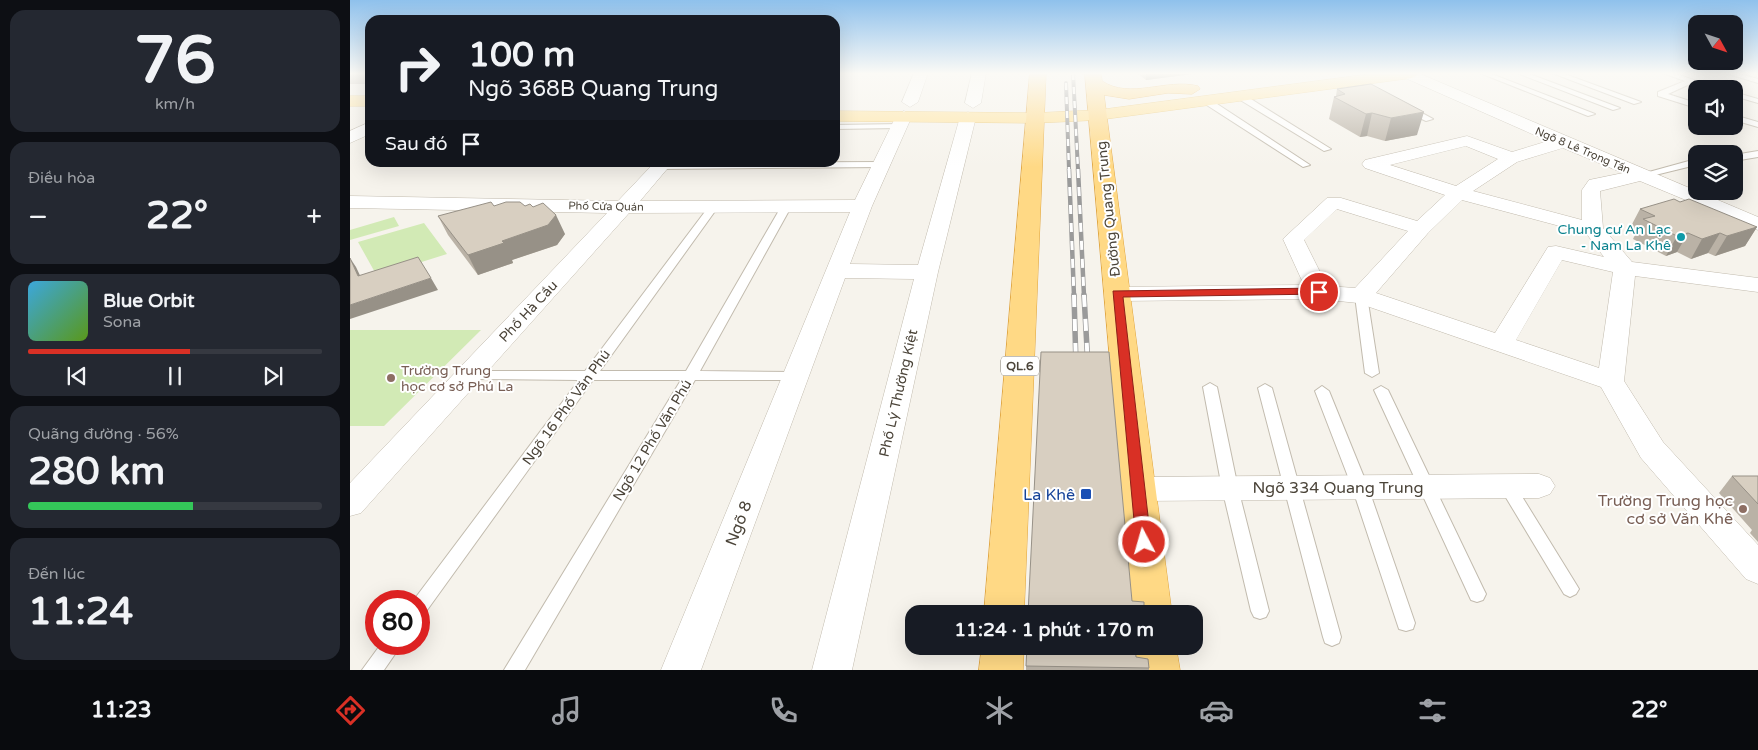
<!DOCTYPE html>
<html lang="vi">
<head>
<meta charset="utf-8">
<style>
	:root { --surface:#171b24; --page:#242831; --text:#f1f3f6; --muted:#9ea1a6; --line:#363941; --accent:#d93025 }
	body { margin:0; font-family:"Varela Round",sans-serif; background:var(--page); color:var(--text); height:100vh; display:flex; flex-direction:column; font-size:19px; white-space:nowrap }
	* { box-sizing:border-box; margin:0 }
	p { font-size:16px; color:var(--muted) }
	.icon { flex:none; width:28px; height:28px; fill:none; stroke:currentColor; stroke-width:2; stroke-linecap:round; stroke-linejoin:round }
	.map { position:relative; flex:1; overflow:hidden }
	.panel { display:flex; flex-direction:column; gap:10px; padding:10px; background:#0d0f14; width:350px }
	.panel>* { flex:none }
	.banner { position:absolute; left:15px; top:15px; width:475px; height:152px; border-radius:15px; box-shadow:0 5px 20px #0002; background:#171b24; color:var(--text); overflow:hidden }
	.needle { width:32px; rotate:130deg }
	.fabs { position:absolute; left:1338px; top:15px; display:grid; gap:10px }
	.fabs a { display:grid; place-items:center; width:55px; height:55px; border-radius:10px; background:var(--surface); box-shadow:0 5px 20px #0002; font-size:25px }
	.speed { position:absolute; left:15px; top:590px; display:flex; gap:10px; font-size:25px; font-weight:700; text-align:center }
	.speed>* { display:grid; place-content:center; width:65px; height:65px; border-radius:50%; background:var(--surface); box-shadow:0 5px 20px #0002; line-height:1 }
	.speed .limit { border:8px solid #d22; background:#fff; color:#111 }
	.pin { position:absolute; display:grid; place-items:center; width:42px; height:42px; color:#fff; margin:-21px; border:2px solid #fff; border-radius:50%; box-shadow:0 1px 5px #0007 }
	.me { position:absolute; width:55px; margin:-28px; rotate:354deg; stroke-linejoin:round; filter:drop-shadow(0 0 4px #0008) }
	.turn { display:flex; align-items:center; gap:18px; height:105px; padding:0 20px; font-size:22px }
	.turn .icon { width:65px; height:65px; stroke-width:2.5 }
	.turn b { display:block; font-size:35px; line-height:42px }
	.then { display:flex; align-items:center; height:48px; padding:0 20px; background:#0003; gap:10px; font-size:19px }
	.big { font-size:38px; font-weight:800; line-height:1.1 }
	.panel .widget { flex:1; display:flex; flex-direction:column; justify-content:center; gap:8px; min-width:0; padding:0 18px; border-radius:15px; background:var(--page) }
	.panel .dial { align-items:center; gap:0 }
	.dial b { font-size:65px; line-height:1 }
	.song { display:flex; align-items:center; gap:15px }
	.cover { width:60px; height:60px; border-radius:8px; background:linear-gradient(135deg,hsl(200 70% 55%),hsl(90 70% 35%)) }
	.played { height:5px; border-radius:2px; background:linear-gradient(90deg,var(--accent) 55%,var(--line) 55%) }
	.keys { display:flex; justify-content:space-around; direction:ltr }
	.heat { display:flex; justify-content:space-between; align-items:center; font-size:28px; direction:ltr }
	.charge { height:8px; border-radius:4px; background:linear-gradient(90deg,#34c759 56%,var(--line) 0) }
	.trip { position:absolute; left:555px; top:605px; width:298px; height:50px; border-radius:15px; background:var(--surface); box-shadow:0 5px 20px #0002; font-weight:800; line-height:50px; text-align:center }
	.tab-bar { display:flex; height:80px; justify-content:space-around; align-items:center; background:#090b0e; color:var(--muted) }
	.tab-bar .icon { width:35px; height:35px }
	.tab-bar .active { color:var(--accent) }
	.tab-bar b { font-size:22px; color:var(--text) }
	main { display:flex; flex:1; min-height:0 }
	.map>svg:first-child { display:block }
	.green { fill:#d2eab5 }
	.lines { fill:none; stroke-linecap:round; stroke-linejoin:round }
	.service-casing { stroke:#c2bbae; stroke-width:2 }
	.minor-casing { stroke:#c2bbae; stroke-width:1 }
	.primary-casing { stroke:#e6c16a; stroke-width:1 }
	.trunk-casing { stroke:#e0a43c; stroke-width:1 }
	.service { fill:#fff; fill-rule:evenodd }
	.minor { fill:#fff; fill-rule:evenodd }
	.primary { fill:#ffe39c; fill-rule:evenodd }
	.trunk { fill:#ffd985; fill-rule:evenodd }
	.rail-far2-casing { stroke:#9a9a9a; stroke-width:4 }
	.rail-far1-casing { stroke:#9a9a9a; stroke-width:4.5 }
	.rail-casing { stroke:#9a9a9a; stroke-width:5.5 }
	.rail-far2 { stroke:#fff; stroke-width:2.5; stroke-dasharray:7; stroke-linecap:butt }
	.rail-far1 { stroke:#fff; stroke-width:3; stroke-dasharray:9; stroke-linecap:butt }
	.rail { stroke:#fff; stroke-width:4; stroke-dasharray:12; stroke-linecap:butt }
	.wall { fill:#bab2a6 }
	.shaded-wall { fill:#979187 }
	.building { fill:#d8cfc1; stroke:#979187 }
	.route { fill:#d93025; stroke:#8d1f18 }
	.culture-dot { fill:#0f9aa8; stroke:#fff; stroke-width:2 }
	.education-dot { fill:#8d6e63; stroke:#fff; stroke-width:2 }
	.transit-dot { fill:#1a4fb4; stroke:#fff; stroke-width:2 }
	.labels { text-anchor:middle; stroke-width:4; stroke-linejoin:round; paint-order:stroke }
	.far-street-label { font-size:11px; fill:#4b4439; stroke:#fff }
	.shield { fill:#fff; stroke:#817c74; stroke-width:1 }
	.shield-label { font-size:12px; font-weight:bold; fill:#4b4439 }
	.street-label { font-size:14px; fill:#4b4439; stroke:#fff }
	.culture-label { font-size:14px; fill:#0d838f; stroke:#fff; text-anchor:end }
	.education-label { font-size:14px; fill:#785e54; stroke:#fff; text-anchor:start }
	.near-street-label { font-size:16px; fill:#4b4439; stroke:#fff }
	.near-transit-label { font-size:16px; fill:#164399; stroke:#fff; text-anchor:end }
	.near-education-label { font-size:16px; fill:#785e54; stroke:#fff; text-anchor:end }
</style>
</head>
<body>
<main>
<section class="panel">
<div class="widget dial"><b>76</b><p>km/h</p></div>
<div class="widget"><p>Điều hòa</p>
<div class="heat"><a>−</a><b class="big">22°</b><a>+</a></div>
</div>
<div class="widget">
<div class="song"><i class="cover"></i><div><b>Blue Orbit</b><p>Sona</p></div></div>
<div class="played"></div>
<div class="keys"><svg class="icon" aria-label="previous" viewBox="0 0 24 24"><path d="M18 5L8 12l10 7zM5 5v14"/></svg><svg class="icon" aria-label="pause" viewBox="0 0 24 24"><path d="M8 5v14M16 5v14"/></svg><svg class="icon" aria-label="next" viewBox="0 0 24 24"><path d="M6 5l10 7-10 7zM19 5v14"/></svg></div>
</div>
<div class="widget"><p>Quãng đường · 56%</p><b class="big">280 km</b><div class="charge"></div></div>
<div class="widget"><p>Đến lúc</p><b class="big">11:24</b></div>
</section>
<div class="map">
<svg width="1408" height="670" viewBox="0 0 1408 670">
	<rect width="100%" height="100%" fill="#f6f3ec"/>
	<path class="green" d="M44 217 49 226 0 240V230Z
		M74 223 97 254 27 276 8 242Z
		M0 330H131L34 426H0Z"/>
	<g class="lines">
		<defs>
			<path id="service" d="M1130 73H1139L1245 114 1238 116Z
				M1167 73H1177L1270 108 1263 110Z
				M1202 73H1212L1291 102 1284 104Z
				M1313 73H1323L1371 89H1360L1342 83 1318 94 1346 103V107H1343L1308 96V92L1335 81Z
				M1375 73H1386L1408 79V83Z
				M1384 92 1408 99V103L1384 96Z
				M887 94H893L981 149 974 151 887 98Z
				M852 98H858L960 165 953 167 852 102Z
				M1055 107H1061L1083 119 1076 121 1055 111Z
				M1384 115 1408 122V127L1384 120Z
				M552 124 553 126 549 128 485 129V125Z
				M1408 151V157L1384 161V155Z
				M1346 159V165L1293 178 1288 175Z
				M531 162 534 163V167L312 169 308 166 312 163Z
				M363 204 368 207 250 371H336L431 207 436 204 441 207 350 371 445 372 452 376 445 380H345L175 670H154L331 380H243L75 613 69 615V601H63L229 380 119 379 112 375 119 371H235L360 205Z
				M1011 292 1017 296 1029 373 1022 377 1015 373 1005 296Z
				M860 383 867 387 888 488 919 611 916 617 910 619 904 617 901 611 872 488 853 387Z
				M915 384 922 388 991 637 989 643 982 646 975 643 973 637 908 388Z
				M972 386 979 391 1018 487 1065 623 1063 629 1056 631 1049 629 1047 623 1002 487 965 391Z
				M1031 386 1038 390 1133 588 1136 594 1133 600 1127 602 1121 600 1024 390Z
				M1157 480 1163 482 1226 584 1229 589 1226 594 1220 597 1214 594 1149 486 1151 482Z
				M31 644H52L34 670H12Z"/>
			<path id="minor" d="M564 73H578L568 102 560 107 552 102Z
				M622 73H636L631 103 623 108 615 103Z
				M1052 73H1068L1408 217V230L1290 181 1250 191 1253 228 1282 262 1408 278V292L1285 276 1274 381 1313 442 1408 545V584L1396 579 1291 458 1251 387 1008 303 969 299 767 301 759 299 755 294 759 289 767 287 954 285 933 239 977 198H991L1067 221 1095 195 1015 168 1012 164 1015 160 1117 136 1162 152 1198 141 1053 77ZM1116 146 1148 159 1106 186 1040 165ZM1213 148 1273 173 1239 180 1232 190V220L1123 191 1167 162ZM1112 200 1236 233 1254 257 1206 246 1198 247 1145 333 1026 293 1078 233ZM987 209 1058 231 1005 288 977 286 954 240ZM1212 260 1263 272 1249 368 1166 340Z
				M554 111 562 116 522 206 500 264 568 265 610 117 618 112 626 117 588 272 502 670H462L564 279 495 278 351 670H311L500 212 279 213 11 513 0 516V483L257 213 0 208V196L268 201 305 162H323L290 201 505 200 546 116Z
				M20 122V134L0 143V131Z
				M1189 474 1200 478 1205 486 1200 494 1189 498 788 501 777 497 772 489 777 481 788 477Z"/>
			<path id="primary" d="M1027 73H1070L1062 78 748 120 685 123 485 121V111L685 113 748 110Z
				M0 96H20V106H0Z"/>
			<path id="trunk" d="M680 73H696L674 614H634Z
				M735 73H751L752 81C780 100 816 78 848 86L850 89 842 94 818 93 779 99 754 95 822 614H782Z
				M632 646H674L673 670H629Z
				M784 646H826L830 670H786Z"/>
		</defs>
		<use href="#service" class="service-casing"/>
		<use href="#minor" class="minor-casing"/>
		<use href="#primary" class="primary-casing"/>
		<use href="#trunk" class="trunk-casing"/>
		<use href="#service" class="service"/>
		<use href="#minor" class="minor"/>
		<use href="#primary" class="primary"/>
		<use href="#trunk" class="trunk"/>
		<defs>
			<path id="rail-far2" d="M723 73 728 170
				M716 83 719 170"/>
			<path id="rail-far1" d="M719 169 724 296
				M728 169 734 296"/>
			<path id="rail" d="M724 295 726 365
				M734 295 738 366"/>
		</defs>
		<use href="#rail-far2" class="rail-far2-casing"/>
		<use href="#rail-far1" class="rail-far1-casing"/>
		<use href="#rail" class="rail-casing"/>
		<use href="#rail-far2" class="rail-far2"/>
		<use href="#rail-far1" class="rail-far1"/>
		<use href="#rail" class="rail"/>
	</g>
	<path class="wall" d="M0 73H20V84H0Z
		M787 73H842V74L796 80Z
		M1021 84 1067 135 1035 141 1017 136 1010 137 979 119 984 97 986 96 987 89Z
		M1330 202 1407 227 1395 246 1365 256 1358 253 1341 259 1327 252 1316 256 1283 239 1287 231 1280 228 1290 209Z
		M144 206 215 234 207 245 162 260 163 263 128 275 98 235 88 216Z
		M1382 476H1408V542L1400 533 1402 530 1369 493Z
		M786 657 799 668V670H676V666Z"/>
	<path class="shaded-wall" d="M796 73H842V74L796 80Z
		M1074 112 1067 135 1035 141 1041 118Z
		M1022 113 1017 136 1010 137 1016 114Z
		M206 215 215 234 207 245 162 260 163 263 128 275 118 255 152 241Z
		M1407 227 1395 246 1365 256 1377 236Z
		M1338 233 1327 252 1316 256 1327 236Z
		M1370 233 1358 253 1341 259 1352 239Z
		M0 258 6 267 16 288 8 276Z
		M81 278 88 290 0 319V305Z"/>
	<path class="building" d="M1021 84 1074 112 1041 118 1022 113 1016 114 984 97 995 94 987 89Z
		M1324 199 1330 202 1339 199 1407 227 1377 236 1370 233 1352 239 1338 233 1327 236 1293 219 1305 216 1290 209Z
		M141 202 144 206 156 202H170L175 206 180 204 183 207 193 203 206 215 198 225 152 241 154 243 118 255 88 216Z
		M68 257 81 278 0 305V258L8 276Z
		M691 352H759L782 601 794 602V614H678Z
		M1382 476H1408V504Z
		M677 646H785L786 657 798 659 799 668 676 666Z"/>
	<linearGradient id="sky" x2="0" y2="1"><stop stop-color="#8fc1ec"/><stop offset="0.44" stop-color="#fbfaf6"/><stop offset="1" stop-color="#fbfaf6" stop-opacity="0"/></linearGradient>
	<rect width="1408" height="167" fill="url(#sky)"/>
	<path class="route" d="M969 288 973 289V294L773 297 801 542 799 547 794 549 788 547 786 542 763 291Z"/>
	<circle class="culture-dot" cx="1331" cy="237" r="5"/>
	<g class="education-dot">
		<circle cx="41" cy="378" r="5"/>
		<circle cx="1393" cy="509" r="5"/>
	</g>
	<rect class="transit-dot" x="730" y="488" width="12" height="12" rx="2.5"/>
	<g class="labels">
		<g class="far-street-label">
			<text transform="translate(1233 150) rotate(23)" y="4">Ngõ 8 Lê Trọng Tấn</text>
			<text transform="translate(256 206) rotate(1)" y="4">Phố Cửa Quán</text>
		</g>
		<rect class="shield" x="651" y="356.5" width="38" height="19" rx="4"/>
		<g class="shield-label">
			<text x="670" y="370">QL.6</text>
		</g>
		<g class="street-label">
			<text transform="translate(758 209) rotate(-96)" y="5">Đường Quang Trung</text>
			<text transform="translate(178 311) rotate(-47)" y="5">Phố Hà Cầu</text>
			<text transform="translate(548 393) rotate(-77)" y="5">Phố Lý Thường Kiệt</text>
			<text transform="translate(216 407) rotate(-54)" y="5">Ngõ 16 Phố Văn Phú</text>
			<text transform="translate(302 440) rotate(-59)" y="5">Ngõ 12 Phố Văn Phú</text>
		</g>
		<g class="culture-label">
			<text x="1321" y="234">Chung cư An Lạc<tspan x="1321" dy="16">- Nam La Khê</tspan></text>
		</g>
		<g class="education-label">
			<text x="51" y="375">Trường Trung<tspan x="51" dy="16">học cơ sở Phú La</tspan></text>
		</g>
		<g class="near-street-label">
			<text x="988" y="493">Ngõ 334 Quang Trung</text>
			<text transform="translate(388 523) rotate(-69)" y="6">Ngõ 8</text>
		</g>
		<g class="near-transit-label">
			<text x="725" y="500">La Khê</text>
		</g>
		<g class="near-education-label">
			<text x="1383" y="506">Trường Trung học<tspan x="1383" dy="18">cơ sở Văn Khê</tspan></text>
		</g>
	</g>
</svg>
<div class="fabs">
<a><svg class="needle" viewBox="-14 -14 28 28"><path d="M0-13l5 13h-10z" fill="#e53935"/><path d="M0 13l5-13h-10z" fill="#9ea1a6"/></svg></a>
<a><svg class="icon" aria-label="sound" viewBox="0 0 24 24"><path d="M4 9h4l5-4v14l-5-4H4zM17 9q2 3 0 6"/></svg></a>
<a><svg class="icon" aria-label="layers" viewBox="0 0 24 24"><path d="M12 4l9 5-9 5-9-5zM3 14l9 5 9-5"/></svg></a>
</div>
<div class="speed"><div class="limit">80</div></div>
<div class="pin" style="left:969px;top:292px;background:#d93025"><svg class="icon" aria-label="arrive" viewBox="0 0 24 24"><path d="M6 21V4h12l-3 4 3 4H6"/></svg></div>
<svg class="me" style="left:794px;top:542px" viewBox="-20 -20 40 40"><circle r="17" fill="#d93025" stroke="#fff" stroke-width="3"/><path d="M0-11L8 9 0 5-8 9z" fill="#fff"/></svg>
<div class="trip">11:24 · 1 phút · 170 m</div>
<div class="banner">
<div class="turn"><svg class="icon" aria-label="right" viewBox="0 0 24 24"><path d="M7 20v-9h11M14 6l5 5-5 5"/></svg><div><b>100 m</b>Ngõ 368B Quang Trung</div></div>
<div class="then">Sau đó<svg class="icon" aria-label="arrive" viewBox="0 0 24 24"><path d="M6 21V4h12l-3 4 3 4H6"/></svg></div>
</div>
</div>
</main>
<nav class="tab-bar">
<b>11:23</b>
<svg class="icon active" aria-label="directions" viewBox="0 0 24 24"><path d="M12 3l9 9-9 9-9-9zM9 14v-3h6M13 9l2 2-2 2"/></svg>
<svg class="icon" aria-label="music" viewBox="0 0 24 24"><path d="M9 18V5l10-2v13"/><circle cx="6" cy="18" r="3"/><circle cx="16" cy="16" r="3"/></svg>
<svg class="icon" aria-label="phone" viewBox="0 0 24 24"><path d="M5 4h4l2 5-3 2q2 4 5 5l2-3 5 2v4C11 20 4 13 5 4z"/></svg>
<svg class="icon" aria-label="climate" viewBox="0 0 24 24"><path d="M12 3v18M4 7l16 10M4 17L20 7"/></svg>
<svg class="icon" aria-label="car" viewBox="0 0 24 24"><path d="M5 17H2v-5l4-1 3-4h7l3 4 3 1v5h-3M9 17h6M6 11h13"/><circle cx="7" cy="17" r="2"/><circle cx="17" cy="17" r="2"/></svg>
<svg class="icon" aria-label="filters" viewBox="0 0 24 24"><path d="M4 7h16M4 17h16"/><circle cx="9" cy="7" r="2"/><circle cx="15" cy="17" r="2"/></svg>
<b>22°</b>
</nav>
</body>
</html>
